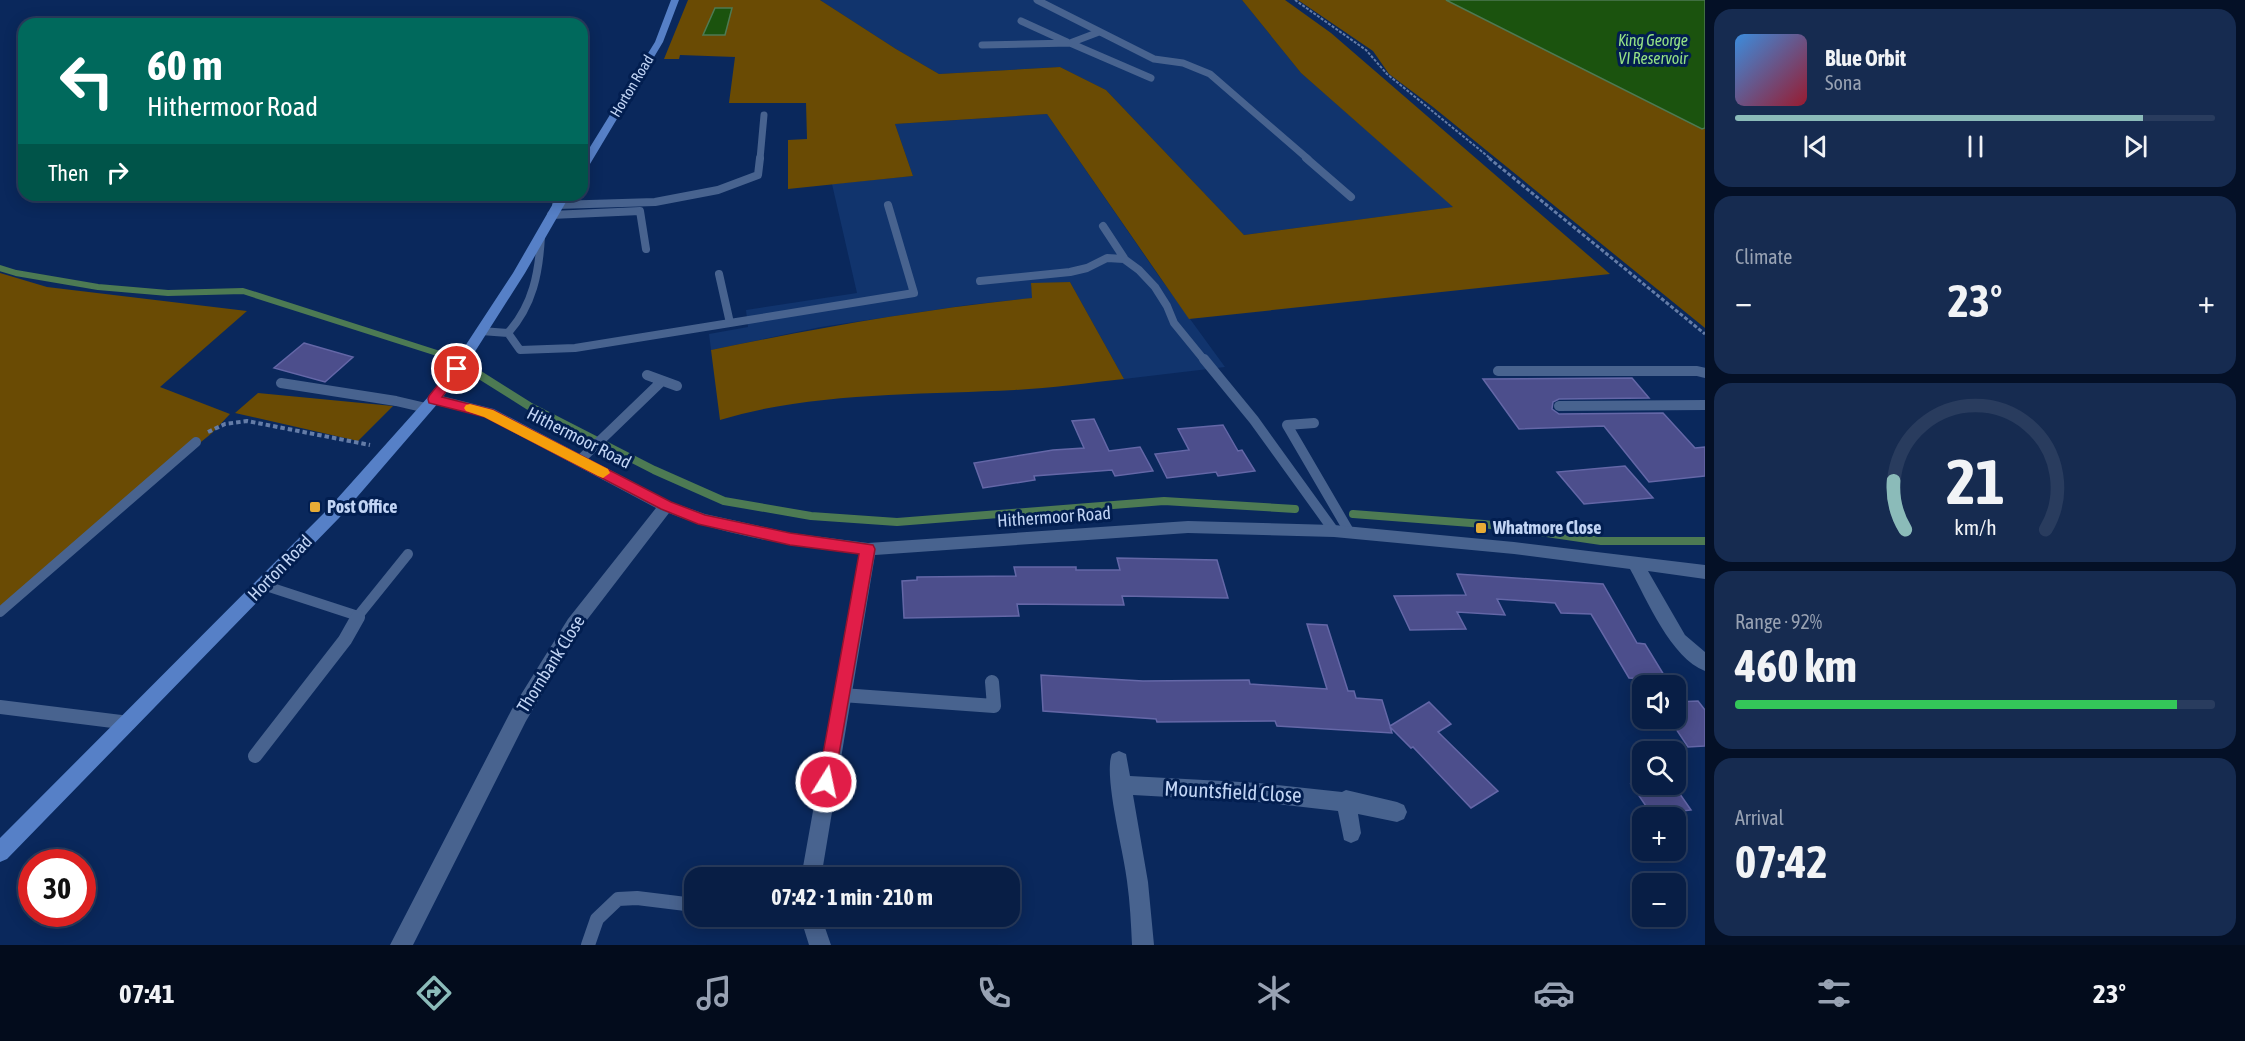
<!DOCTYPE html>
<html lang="en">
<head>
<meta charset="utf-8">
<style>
	:root { --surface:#081e45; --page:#162b50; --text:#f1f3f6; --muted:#98a2b3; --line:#293c5e; --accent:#8bbbb9 }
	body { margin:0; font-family:"Asap Condensed",sans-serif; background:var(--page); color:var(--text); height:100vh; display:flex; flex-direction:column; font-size:22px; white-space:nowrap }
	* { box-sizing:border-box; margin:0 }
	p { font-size:20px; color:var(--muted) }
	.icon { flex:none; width:33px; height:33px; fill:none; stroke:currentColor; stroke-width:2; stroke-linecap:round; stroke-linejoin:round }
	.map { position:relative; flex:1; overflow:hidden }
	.drawer { display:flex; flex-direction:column; gap:9px; padding:9px; background:#041026; width:540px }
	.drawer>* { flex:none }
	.top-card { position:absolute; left:18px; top:18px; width:570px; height:183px; border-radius:18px; box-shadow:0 3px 15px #0003,0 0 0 2px var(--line); background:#00695c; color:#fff; overflow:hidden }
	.buttons { position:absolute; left:1632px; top:675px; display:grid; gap:12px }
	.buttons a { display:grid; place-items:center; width:54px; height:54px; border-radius:12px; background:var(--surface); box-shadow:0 3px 15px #0003,0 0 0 2px var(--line); font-size:30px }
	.speed { position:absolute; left:18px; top:849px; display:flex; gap:12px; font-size:30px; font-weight:700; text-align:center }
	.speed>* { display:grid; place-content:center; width:78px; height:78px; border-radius:50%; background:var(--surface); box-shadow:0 3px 15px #0003,0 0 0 2px var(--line); line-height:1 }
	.speed .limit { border:9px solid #d22; background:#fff; color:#111 }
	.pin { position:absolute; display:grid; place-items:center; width:51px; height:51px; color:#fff; margin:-26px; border:3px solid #fff; border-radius:50%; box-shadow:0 2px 6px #0007 }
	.me { position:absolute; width:66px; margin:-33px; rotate:10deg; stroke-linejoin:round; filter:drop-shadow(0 0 4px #0008) }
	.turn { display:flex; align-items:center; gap:21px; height:126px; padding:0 30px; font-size:27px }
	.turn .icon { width:78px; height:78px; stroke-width:2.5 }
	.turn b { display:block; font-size:42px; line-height:51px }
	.then { display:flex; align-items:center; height:57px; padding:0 30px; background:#0003; gap:12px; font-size:22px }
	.big { font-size:45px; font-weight:700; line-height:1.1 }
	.drawer .card { flex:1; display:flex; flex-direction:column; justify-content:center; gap:9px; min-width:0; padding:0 21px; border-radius:18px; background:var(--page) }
	.drawer .dial { align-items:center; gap:0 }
	.dial svg { height:156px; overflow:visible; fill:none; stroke:var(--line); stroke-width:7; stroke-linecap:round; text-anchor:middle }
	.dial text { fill:var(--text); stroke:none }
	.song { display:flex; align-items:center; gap:18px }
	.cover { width:72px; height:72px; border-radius:9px; background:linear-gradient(135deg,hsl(210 70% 55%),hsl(350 70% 35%)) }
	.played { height:6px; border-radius:3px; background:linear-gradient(90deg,var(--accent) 85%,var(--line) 85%) }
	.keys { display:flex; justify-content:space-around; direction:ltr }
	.heat { display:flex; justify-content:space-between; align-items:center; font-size:33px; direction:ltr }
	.charge { height:9px; border-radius:4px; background:linear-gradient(90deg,#34c759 92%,var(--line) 0) }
	.trip { position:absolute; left:684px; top:867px; width:336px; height:60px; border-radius:18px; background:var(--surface); box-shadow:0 3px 15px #0003,0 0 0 2px var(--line); font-weight:700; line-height:60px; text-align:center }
	.tab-bar { display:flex; height:96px; justify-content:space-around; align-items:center; background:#030c1c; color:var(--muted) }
	.tab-bar .icon { width:42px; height:42px }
	.tab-bar .on { color:var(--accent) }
	.tab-bar b { font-size:27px; color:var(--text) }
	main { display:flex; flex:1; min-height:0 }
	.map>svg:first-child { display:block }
	.built { fill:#11346d }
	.green { fill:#6a4b04 }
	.water { fill:#1b530e; stroke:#4d7a53; stroke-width:1.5 }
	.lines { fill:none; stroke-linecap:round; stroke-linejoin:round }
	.stream-far1 { stroke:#4d7a53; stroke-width:6 }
	.stream { stroke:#4d7a53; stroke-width:8 }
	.building { fill:#4c4e8c; stroke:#6467a7; stroke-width:1.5 }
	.path-far2 { stroke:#647ca7; stroke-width:2; stroke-dasharray:3 1.5; stroke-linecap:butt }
	.path-far1 { stroke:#647ca7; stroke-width:3; stroke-dasharray:4 2; stroke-linecap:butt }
	.path { stroke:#647ca7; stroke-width:4; stroke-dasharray:4.5 3; stroke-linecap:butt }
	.lane-far3 { stroke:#48638f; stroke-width:7 }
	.lane-far2 { stroke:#48638f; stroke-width:8 }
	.lane-far1 { stroke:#48638f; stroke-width:10 }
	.lane { stroke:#48638f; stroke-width:14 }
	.street { fill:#48638f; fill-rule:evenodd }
	.secondary { fill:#5680c7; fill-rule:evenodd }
	.route { fill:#e11d48; stroke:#92132f; stroke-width:1.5 }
	.slow { fill:#f59e0b }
	.poi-dot { fill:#e7ac36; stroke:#021e50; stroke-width:2 }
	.labels { text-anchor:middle; stroke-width:6; stroke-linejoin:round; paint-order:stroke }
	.far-street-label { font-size:15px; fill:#c1d4f4; stroke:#021e50 }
	.far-water-label { font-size:16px; font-style:italic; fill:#95e185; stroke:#021e50 }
	.street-label { font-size:18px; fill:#c1d4f4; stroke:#021e50 }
	.poi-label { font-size:18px; font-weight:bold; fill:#c1d4f4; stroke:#021e50; text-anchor:start }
	.near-street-label { font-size:21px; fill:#c1d4f4; stroke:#021e50 }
</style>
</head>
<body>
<main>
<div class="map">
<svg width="1705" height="945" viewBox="0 0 1705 945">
	<rect width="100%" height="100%" fill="#0a285c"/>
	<path class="built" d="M820 0H1242L1301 73 1454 207 1244 235 1106 90 1060 67 939 74 896 49Z
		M1047 114 1158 275 1225 367 1124 379 1070 282 1031 284 1033 298 968 305 821 327 711 350 709 334 748 327 746 310 857 293 832 184 913 176 895 124Z"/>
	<path class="green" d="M688 0H820L896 49 939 74 1060 67 1106 90 1244 235 1453 207 1301 73 1242 0H1285L1331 33 1610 274 1189 319 1047 114 895 124 913 176 788 189V140L807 139 806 103H729L735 57 680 55 679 59H664Z
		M1298 0H1446L1702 129 1705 128V328L1433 107 1389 74 1373 51Z
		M0 273 47 287 247 311 160 387 230 414 212 433 0 606Z
		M1070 282 1124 379C1087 383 1051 388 1015 390 920 395 810 392 720 420L711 350C817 328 924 309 1032 298L1031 283Z
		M258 393 393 406 358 441 235 413Z"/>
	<path class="water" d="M1446 0H1705V128L1702 129Z
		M715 8H732L725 35H703Z"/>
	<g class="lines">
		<path class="stream-far1" d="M0 268 16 273 98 287 168 293 243 291 440 354"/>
		<path class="stream" d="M475 372 529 406 654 470 724 501 811 516 897 522 1164 501 1295 509
			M1353 514 1484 524 1601 541H1705"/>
	</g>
	<path class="building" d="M304 343 353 357 325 382 274 368Z
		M1632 378 1649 398 1559 399 1553 402 1552 409 1559 414 1663 413 1695 448 1705 447V476L1649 482 1604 426 1519 429 1483 379Z
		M1094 419 1109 451 1140 447 1153 471 1115 476 1112 470 1034 476 1035 480 983 488 974 463 1053 450 1084 448 1072 421Z
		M1223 425 1238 451 1242 450 1255 471 1218 476 1216 472 1167 478 1155 454 1189 450 1178 429Z
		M1625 466 1653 498 1584 504 1557 472Z
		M1117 558 1217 560 1228 598 1122 596 1124 605 1017 604 1019 616 904 618 902 581 917 580V577L1016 576 1014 567H1076V570H1120Z
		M1457 574 1603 584 1637 643 1645 644 1667 680 1629 678 1591 614 1561 613 1555 603 1497 599 1505 615 1457 612 1466 629 1410 630 1394 596 1466 595Z
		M1307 624 1327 625 1348 691H1354L1356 698 1382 700 1390 726 1429 702 1451 724 1438 732 1498 791 1471 808 1413 747 1411 748 1390 727 1392 733 1277 726 1275 721 1157 722 1156 719 1043 711 1041 675 1143 681 1249 680 1250 684 1327 689Z
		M1698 701 1705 710V746L1688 747 1676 729V702Z
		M1631 784H1673L1691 810 1652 815Z"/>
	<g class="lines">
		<path class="path-far2" d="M1295 0 1366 50 1387 74 1491 159"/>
		<path class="path-far1" d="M1489 158 1705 334"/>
		<path class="path" d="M208 432 225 424 247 421 370 445"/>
		<path class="lane-far3" d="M1037 0 1154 59 1183 63 1210 74 1308 159
			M1021 21 1067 42
			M1099 32 1070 43 1151 78
			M982 45 1070 43
			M760 159 764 115"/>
		<path class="lane-far2" d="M1306 158 1351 197
			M556 205 655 202 718 190 758 175 760 158
			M551 215 640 211 646 249
			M1103 226 1124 258
			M980 281 1070 272 1087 268 1107 258 1124 259 1139 270 1155 287 1167 306 1174 323 1205 361
			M730 323 914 293 888 205
			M481 331 508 333C533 305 539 273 541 236
			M508 333 520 350 575 348 730 323 719 274"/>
		<path class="lane-far1" d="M1204 359 1254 420 1334 531
			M1498 371H1697L1705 373
			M647 375 677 386
			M281 383 396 401 426 408
			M1559 406 1705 405
			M1314 423 1287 425 1350 533
			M579 461 662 381
			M263 585 358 616 408 554
			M0 612 196 442
			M357 618 358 616"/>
		<path class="lane" d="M842 695 994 706 992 682
			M0 707 129 723
			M255 756 345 640 358 617
			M787 916 810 919
			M588 945 597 919 618 899 637 898 694 905"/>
		<path class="street" d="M434 394 494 409 671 502 705 514 791 533 868 543 1188 521 1334 525 1514 542 1705 565V579L1648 571 1685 635 1705 652V671C1671 658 1647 600 1630 569L1514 554 1334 537 1188 533 875 555 821 878H801L859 554C795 546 730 537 669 513L580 629 526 721 413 945H390L512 709 568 619 656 508 485 417 429 402 427 399Z
			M1119 751 1126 754 1130 776 1259 783 1342 792 1346 790 1397 802 1404 805 1407 812 1404 819 1397 822 1358 814 1361 833 1358 840 1351 843 1344 840 1338 811 1259 802 1133 795 1148 882 1154 945H1132C1131 924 1130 902 1127 881 1124 853 1103 775 1112 754Z
			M800 916H821L831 945H809Z"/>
		<path class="secondary" d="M671 0H679L663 42 587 169 582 172V160L655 42Z
			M558 195H570L525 273 462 372 439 402 339 518 7 859 0 862V838L327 510 429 396 452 366 513 273Z"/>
	</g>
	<path class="route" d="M457 365 463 369 442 397 493 410 671 502 705 515 790 533 873 545 875 549 833 788 826 791 820 788 818 782 859 554 790 545 698 524 661 509 485 417 429 403 428 399 429 396 453 366Z"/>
	<path class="slow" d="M470 404 493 410 608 469 610 473 603 478 598 476 484 417 466 411 464 408 466 405Z"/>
	<g class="poi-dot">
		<rect x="309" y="501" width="12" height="12" rx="3"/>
		<rect x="1475" y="522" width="12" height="12" rx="3"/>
	</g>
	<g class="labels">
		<g class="far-street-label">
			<text transform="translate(632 86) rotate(-59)" y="5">Horton Road</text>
		</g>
		<g class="far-water-label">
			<text x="1653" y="46">King George<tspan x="1653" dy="18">VI Reservoir</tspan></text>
		</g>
		<g class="street-label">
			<text transform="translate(579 438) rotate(27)" y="6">Hithermoor Road</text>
			<text transform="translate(1054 517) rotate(-4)" y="6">Hithermoor Road</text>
			<text transform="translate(280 568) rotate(-46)" y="6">Horton Road</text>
			<text transform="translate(551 664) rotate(-58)" y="6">Thornbank Close</text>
		</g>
		<g class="poi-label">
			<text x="327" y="513">Post Office</text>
			<text x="1493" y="534">Whatmore Close</text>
		</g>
		<g class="near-street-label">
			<text transform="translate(1233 792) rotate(3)" y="7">Mountsfield Close</text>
		</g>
	</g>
</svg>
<div class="buttons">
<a><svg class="icon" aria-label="sound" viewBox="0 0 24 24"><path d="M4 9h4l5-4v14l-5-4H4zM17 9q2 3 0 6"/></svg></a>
<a><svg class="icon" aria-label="search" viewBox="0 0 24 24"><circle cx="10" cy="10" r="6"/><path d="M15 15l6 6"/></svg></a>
<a>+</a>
<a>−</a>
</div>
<div class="speed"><div class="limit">30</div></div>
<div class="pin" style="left:457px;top:369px;background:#d93025"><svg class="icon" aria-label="arrive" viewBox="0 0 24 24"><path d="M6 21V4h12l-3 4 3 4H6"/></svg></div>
<svg class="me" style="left:826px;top:782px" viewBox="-20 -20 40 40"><circle r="17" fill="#e11d48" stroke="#fff" stroke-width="3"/><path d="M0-11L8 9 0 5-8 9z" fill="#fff"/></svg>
<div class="trip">07:42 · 1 min · 210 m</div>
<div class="top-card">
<div class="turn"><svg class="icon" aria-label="left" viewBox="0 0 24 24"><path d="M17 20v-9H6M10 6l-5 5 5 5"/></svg><div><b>60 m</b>Hithermoor Road</div></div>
<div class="then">Then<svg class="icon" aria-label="right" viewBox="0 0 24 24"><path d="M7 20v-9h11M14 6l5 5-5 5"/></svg></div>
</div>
</div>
<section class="drawer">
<div class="card">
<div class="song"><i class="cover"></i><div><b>Blue Orbit</b><p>Sona</p></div></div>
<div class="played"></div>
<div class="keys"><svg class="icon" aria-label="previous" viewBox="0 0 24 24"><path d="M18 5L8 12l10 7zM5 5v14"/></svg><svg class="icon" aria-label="pause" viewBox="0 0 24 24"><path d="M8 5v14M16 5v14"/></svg><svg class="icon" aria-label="next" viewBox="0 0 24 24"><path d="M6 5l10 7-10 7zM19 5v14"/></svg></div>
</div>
<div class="card"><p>Climate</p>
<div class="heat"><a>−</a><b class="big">23°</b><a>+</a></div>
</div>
<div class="card dial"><svg viewBox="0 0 100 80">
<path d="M14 69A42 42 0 1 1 86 69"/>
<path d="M14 69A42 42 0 0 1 8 44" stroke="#8bbbb9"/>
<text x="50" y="56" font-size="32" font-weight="700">21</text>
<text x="50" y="72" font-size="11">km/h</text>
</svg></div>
<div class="card"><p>Range · 92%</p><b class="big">460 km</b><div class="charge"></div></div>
<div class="card"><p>Arrival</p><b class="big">07:42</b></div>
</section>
</main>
<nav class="tab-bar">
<b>07:41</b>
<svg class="icon on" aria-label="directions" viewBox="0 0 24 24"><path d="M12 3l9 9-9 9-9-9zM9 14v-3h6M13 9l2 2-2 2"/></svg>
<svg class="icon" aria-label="music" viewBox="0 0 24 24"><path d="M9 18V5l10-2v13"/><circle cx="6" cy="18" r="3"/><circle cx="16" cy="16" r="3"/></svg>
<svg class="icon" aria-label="phone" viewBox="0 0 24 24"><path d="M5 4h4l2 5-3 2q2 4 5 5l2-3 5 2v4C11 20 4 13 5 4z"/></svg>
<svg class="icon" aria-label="climate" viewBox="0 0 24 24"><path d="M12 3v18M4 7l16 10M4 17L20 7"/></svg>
<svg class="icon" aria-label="car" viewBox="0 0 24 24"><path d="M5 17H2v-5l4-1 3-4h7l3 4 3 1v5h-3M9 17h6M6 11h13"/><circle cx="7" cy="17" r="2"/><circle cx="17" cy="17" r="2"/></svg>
<svg class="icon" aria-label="filters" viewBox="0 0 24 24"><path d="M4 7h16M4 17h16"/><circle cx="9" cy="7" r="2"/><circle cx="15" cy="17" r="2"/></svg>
<b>23°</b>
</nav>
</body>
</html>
